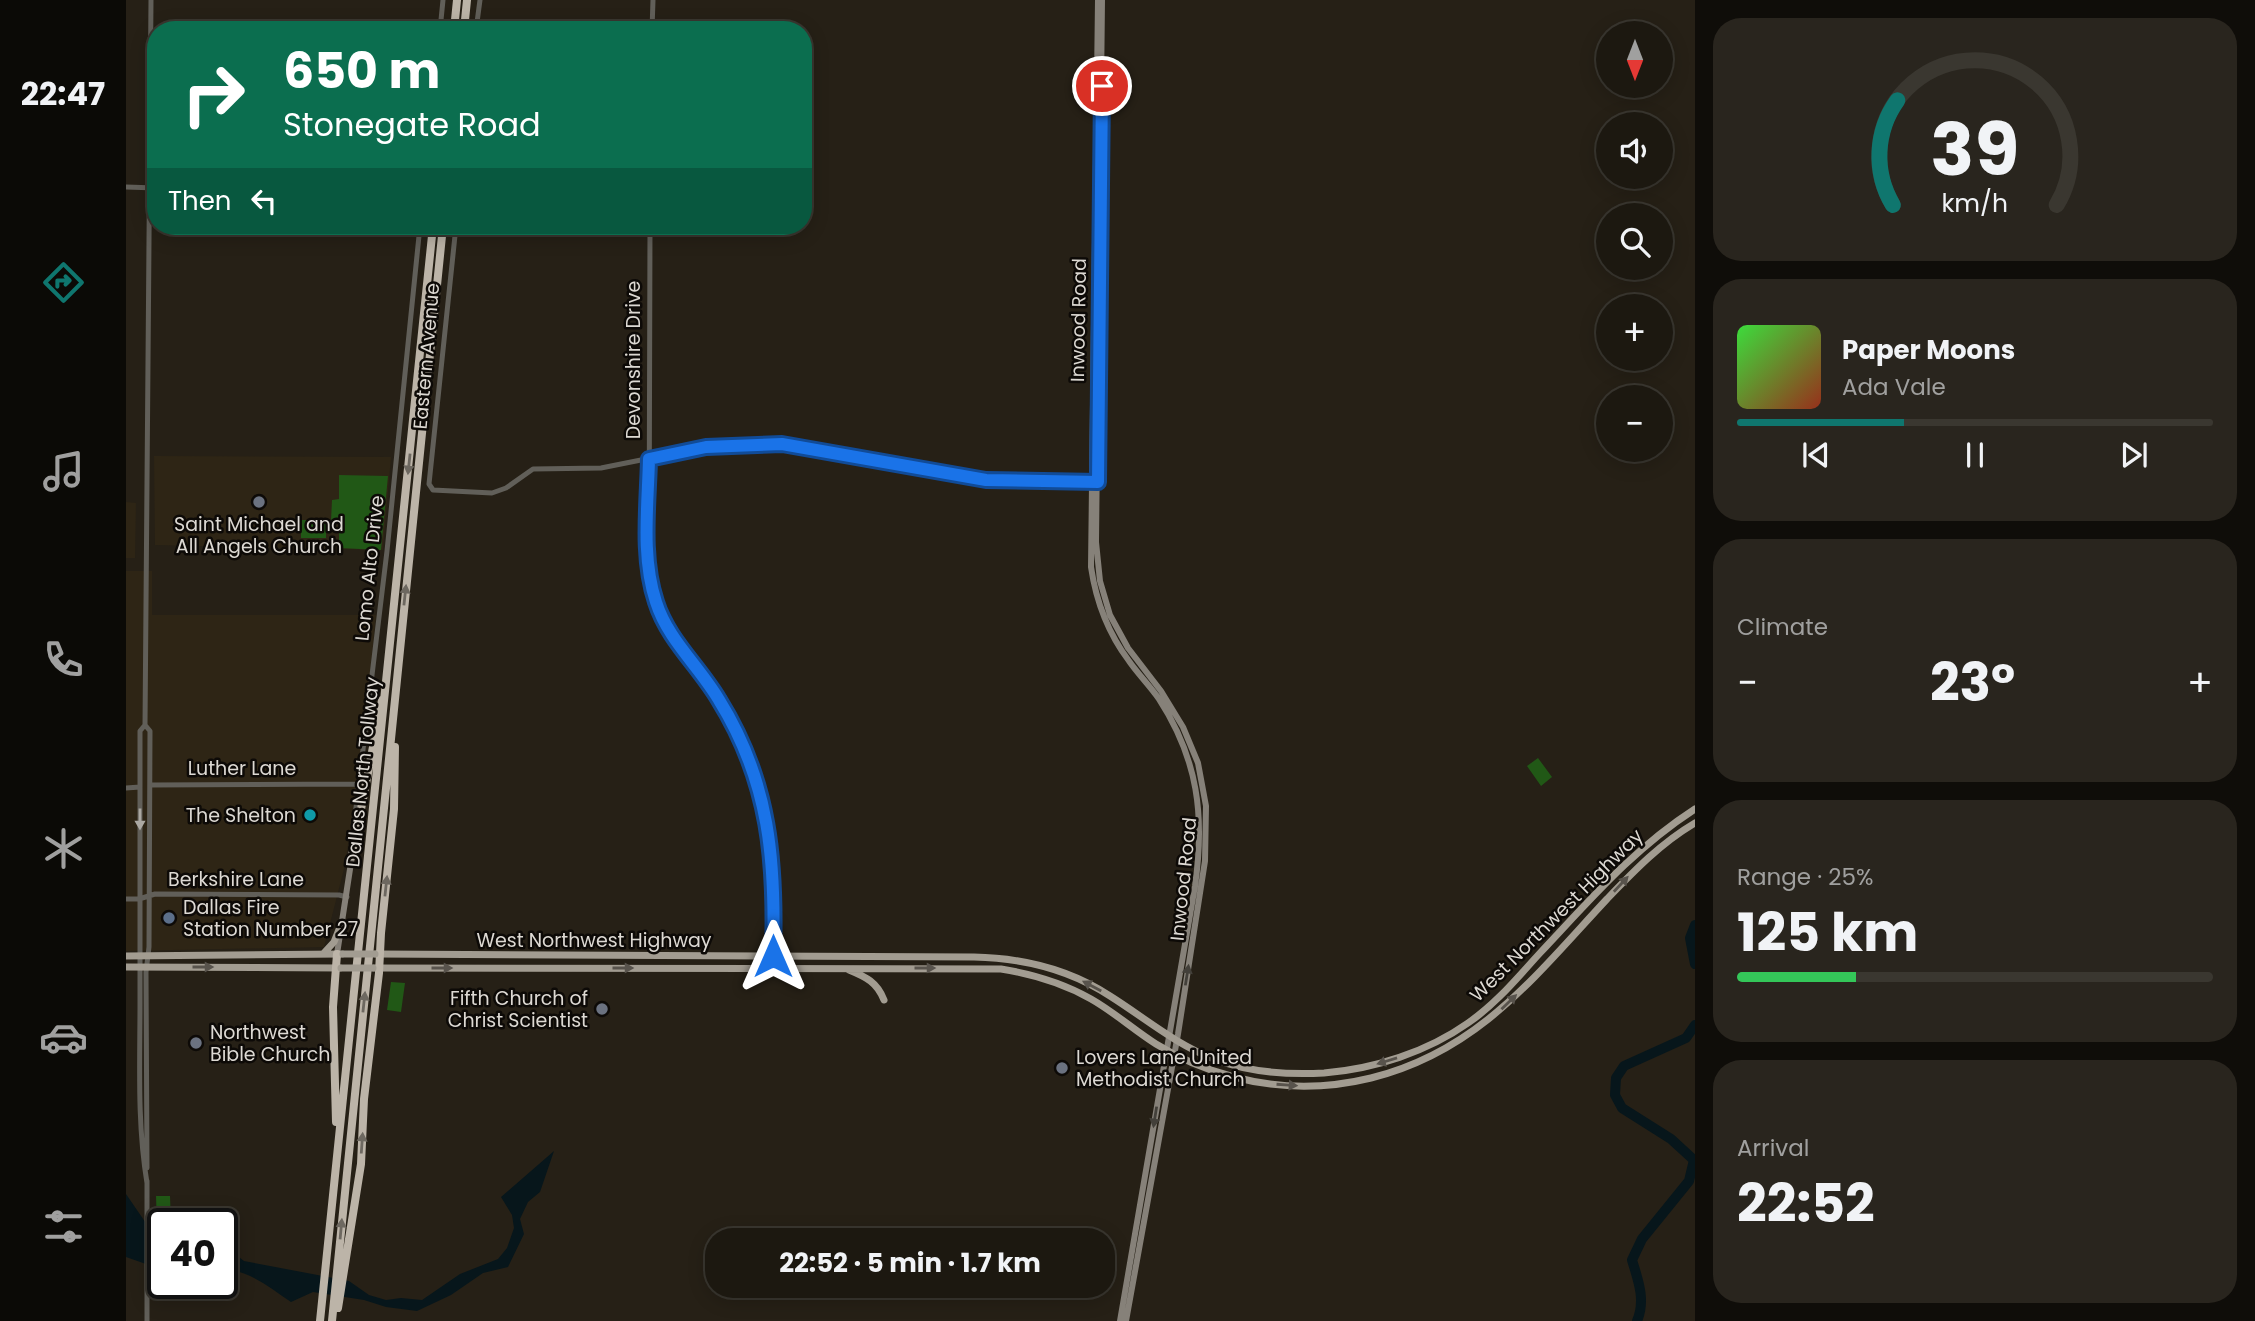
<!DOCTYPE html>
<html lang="en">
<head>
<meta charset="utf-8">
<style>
	:root { --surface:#1c1810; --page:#29251e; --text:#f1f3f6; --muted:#a0a09f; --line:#3a3730; --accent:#0f766e }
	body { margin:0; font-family:Poppins,sans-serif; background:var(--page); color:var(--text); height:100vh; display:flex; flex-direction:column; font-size:26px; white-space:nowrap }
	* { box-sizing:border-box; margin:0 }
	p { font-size:23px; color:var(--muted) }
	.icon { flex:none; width:38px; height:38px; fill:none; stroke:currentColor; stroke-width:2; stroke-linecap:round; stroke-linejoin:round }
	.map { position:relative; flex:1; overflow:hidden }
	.details { display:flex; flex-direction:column; gap:18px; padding:18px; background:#0f0d09; width:560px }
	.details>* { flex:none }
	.hud { position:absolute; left:21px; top:21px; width:665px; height:214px; border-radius:28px; box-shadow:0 4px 18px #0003,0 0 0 2px var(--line); background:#0b6e4f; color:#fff; overflow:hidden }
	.needle { width:46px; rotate:180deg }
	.fabs { position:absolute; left:1470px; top:21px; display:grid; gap:14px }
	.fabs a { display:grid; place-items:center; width:77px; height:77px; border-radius:50%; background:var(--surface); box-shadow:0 4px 18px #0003,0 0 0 2px var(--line); font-size:35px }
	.speed { position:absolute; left:21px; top:1208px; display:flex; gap:14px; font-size:35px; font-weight:700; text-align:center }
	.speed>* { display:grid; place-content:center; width:91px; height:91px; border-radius:50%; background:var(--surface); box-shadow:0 4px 18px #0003,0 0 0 2px var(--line); line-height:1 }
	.speed .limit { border:4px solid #111; border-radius:10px; background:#fff; color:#111 }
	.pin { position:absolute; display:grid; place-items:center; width:60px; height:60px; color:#fff; margin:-30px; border:4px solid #fff; border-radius:50%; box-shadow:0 2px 7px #0007 }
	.me { position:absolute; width:77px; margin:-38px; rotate:0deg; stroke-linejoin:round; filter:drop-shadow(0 0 5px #0008) }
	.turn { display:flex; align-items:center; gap:24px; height:147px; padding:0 21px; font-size:32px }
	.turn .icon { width:91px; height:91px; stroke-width:2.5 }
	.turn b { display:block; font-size:49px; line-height:60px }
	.then { display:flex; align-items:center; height:66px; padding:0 21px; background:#0003; gap:14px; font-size:26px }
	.big { font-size:52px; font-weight:700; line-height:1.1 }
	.details .widget { flex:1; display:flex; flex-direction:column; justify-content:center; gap:10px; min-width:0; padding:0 24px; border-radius:28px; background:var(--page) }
	.details .dial { align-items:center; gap:0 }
	.dial svg { height:182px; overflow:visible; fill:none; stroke:var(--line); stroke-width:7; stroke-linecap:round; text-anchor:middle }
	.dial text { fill:var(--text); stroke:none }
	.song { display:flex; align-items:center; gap:21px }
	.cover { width:84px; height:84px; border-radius:10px; background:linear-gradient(135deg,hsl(120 70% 55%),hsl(10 70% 35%)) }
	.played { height:7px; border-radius:4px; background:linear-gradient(90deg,var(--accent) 35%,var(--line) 35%) }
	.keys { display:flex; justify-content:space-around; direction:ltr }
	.heat { display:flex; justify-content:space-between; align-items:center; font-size:38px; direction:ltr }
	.charge { height:10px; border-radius:5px; background:linear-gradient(90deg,#34c759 25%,var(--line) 0) }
	.trip { position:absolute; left:579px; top:1228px; width:410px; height:70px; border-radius:28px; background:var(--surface); box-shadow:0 4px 18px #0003,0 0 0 2px var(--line); font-weight:700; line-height:70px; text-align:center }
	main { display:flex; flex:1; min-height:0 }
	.tab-bar { display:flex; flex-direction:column; width:126px; justify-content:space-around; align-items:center; background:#0b0a06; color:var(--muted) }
	.tab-bar .icon { width:49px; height:49px }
	.tab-bar .active { color:var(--accent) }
	.tab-bar b { font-size:32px; color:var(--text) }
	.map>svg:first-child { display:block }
	.built { fill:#2e2515 }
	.green { fill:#215816 }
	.water { fill:#07161b }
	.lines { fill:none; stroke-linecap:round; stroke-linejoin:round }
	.river { stroke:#07161b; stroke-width:10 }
	.tertiary { stroke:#615f59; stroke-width:5 }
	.secondary { stroke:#868179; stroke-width:6 }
	.primary { stroke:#a29c91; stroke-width:7 }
	.motorway { stroke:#bcb4a8; stroke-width:8 }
	.primary-bridge { stroke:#a29c91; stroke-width:7 }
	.oneway { fill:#6d6860 }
	.oneway2 { fill:#aba8a2 }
	.oneway3 { fill:#58534c }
	.oneway4 { fill:#43403a }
	.route-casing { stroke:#114b97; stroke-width:18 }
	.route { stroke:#1a73e8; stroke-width:12 }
	.worship-dot { fill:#6b7280; stroke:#0d0a07; stroke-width:2.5 }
	.culture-dot { fill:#0f9aa8; stroke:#0d0a07; stroke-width:2.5 }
	.service-dot { fill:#5c6f8a; stroke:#0d0a07; stroke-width:2.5 }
	.labels { text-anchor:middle; stroke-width:5; stroke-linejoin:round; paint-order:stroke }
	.street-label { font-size:19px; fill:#ddd9d3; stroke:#0d0a07 }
	.poi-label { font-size:19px; fill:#ddd9d3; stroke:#0d0a07; text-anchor:start }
</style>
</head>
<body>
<main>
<nav class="tab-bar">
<b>22:47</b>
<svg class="icon active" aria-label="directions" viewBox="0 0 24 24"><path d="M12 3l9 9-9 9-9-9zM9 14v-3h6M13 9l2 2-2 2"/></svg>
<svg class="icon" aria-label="music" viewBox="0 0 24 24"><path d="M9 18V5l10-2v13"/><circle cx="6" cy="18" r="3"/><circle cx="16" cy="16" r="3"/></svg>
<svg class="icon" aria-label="phone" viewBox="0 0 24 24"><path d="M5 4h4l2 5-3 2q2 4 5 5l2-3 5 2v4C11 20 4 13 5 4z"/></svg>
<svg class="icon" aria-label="climate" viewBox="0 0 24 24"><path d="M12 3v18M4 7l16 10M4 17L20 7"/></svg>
<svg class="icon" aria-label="car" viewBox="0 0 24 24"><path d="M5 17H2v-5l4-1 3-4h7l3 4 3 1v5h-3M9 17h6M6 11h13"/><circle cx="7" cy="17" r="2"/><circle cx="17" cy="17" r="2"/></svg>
<svg class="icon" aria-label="filters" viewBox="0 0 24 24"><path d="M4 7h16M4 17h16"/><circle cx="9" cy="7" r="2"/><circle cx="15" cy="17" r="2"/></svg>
</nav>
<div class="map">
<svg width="1569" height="1321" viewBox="0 0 1569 1321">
	<rect width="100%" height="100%" fill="#262016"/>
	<path class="built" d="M28 456 265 457 257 550 29 545Z
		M0 502 10 503 9 558H0Z
		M0 571H26V615H250L239 728 219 865 198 947 0 951Z"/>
	<path class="green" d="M213 475 262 476 255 550 213 548V521H205L206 500 213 499Z
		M175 520H200V538H175Z
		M1412 758 1426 777 1415 786 1401 766Z
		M265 982 279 983 275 1012 261 1010Z
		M30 1196H44L45 1223 31 1226Z"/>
	<path class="water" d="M428 1151 414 1192 402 1202 394 1219 398 1234 382 1267 357 1273 325 1295 291 1311 260 1307 238 1300 187 1292 165 1302C143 1287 123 1270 96 1269V1254H109L118 1261 223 1281 243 1295 260 1300 275 1298 296 1300 334 1274 372 1259 381 1248 388 1228 386 1215 375 1197Z
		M0 1194 37 1248V1270L0 1257Z"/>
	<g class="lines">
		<path class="river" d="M1569 925 1564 938 1569 964
			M1511 1321C1520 1300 1512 1280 1506 1260L1516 1239 1563 1181 1568 1160 1545 1139 1496 1108 1489 1095 1490 1078 1498 1066 1560 1038 1569 1025"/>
		<path class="tertiary" d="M314 30 317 0
			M350 30 354 0
			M526 30 527 0
			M0 187 30 188
			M330 226 303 484 307 490 366 493 380 488 407 469 475 468 580 447 639 443 689 448 860 480 969 482
			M524 226 523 571C526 591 531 609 540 627 558 660 587 686 605 719 652 805 646 874 647 968
			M19 725 24 731 23 947 20 972 21 1168
			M24 785 233 784
			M0 788 14 787
			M228 824 261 551 294 226
			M0 899H13L29 894 213 895 221 897
			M21 1181V1321
			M21 1183C11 1123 14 1063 14 1003 14 912 14 822 14 731L19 725 25 0"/>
		<path class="secondary" d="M972 0 965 567C970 601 982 633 1003 661 1012 674 1024 686 1033 699 1072 759 1079 816 1069 886L994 1321
			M976 0 970 542 974 581 984 615 1002 648 1035 691 1057 727 1072 763 1080 806 1079 861 1052 1034 1000 1321
			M211 954 226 856"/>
		<path class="primary" d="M197 954 208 942 214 927
			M250 954 848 957C897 958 943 969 984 996 1019 1018 1049 1044 1088 1059 1122 1072 1162 1075 1198 1073 1248 1069 1301 1052 1342 1023 1370 1004 1391 978 1414 953 1464 900 1507 849 1569 809
			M0 956 216 954
			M0 967 214 968
			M248 968 875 969C906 974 937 983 965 999 988 1012 1008 1030 1030 1044 1054 1059 1081 1070 1108 1077 1153 1089 1200 1089 1245 1078 1353 1051 1409 976 1481 899 1509 870 1535 843 1569 823
			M723 970C740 977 751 982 758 1000"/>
		<path class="motorway" d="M328 30 331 0
			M338 30 341 0
			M226 856 256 700
			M210 1122 207 1007 211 954
			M212 1308 235 1164 238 1099 253 973 255 933 268 809 269 747
			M194 1321 307 226
			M206 1321 317 226"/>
		<path class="primary-bridge" d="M217 954H249
			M215 968H247"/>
	</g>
	<defs><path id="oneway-solid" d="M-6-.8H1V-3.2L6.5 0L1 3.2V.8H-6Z" transform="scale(1.75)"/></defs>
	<g class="oneway">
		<use href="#oneway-solid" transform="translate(283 464) rotate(96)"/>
		<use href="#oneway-solid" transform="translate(279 595) rotate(-84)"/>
		<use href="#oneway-solid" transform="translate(260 886) rotate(-84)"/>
		<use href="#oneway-solid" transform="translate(238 1002) rotate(-84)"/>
		<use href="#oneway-solid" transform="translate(236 1143) rotate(-86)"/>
		<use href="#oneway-solid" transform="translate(215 1229) rotate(-85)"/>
	</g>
	<use class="oneway2" href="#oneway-solid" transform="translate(14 819) rotate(90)"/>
	<g class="oneway3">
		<use href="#oneway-solid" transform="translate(1495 884) rotate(-47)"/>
		<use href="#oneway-solid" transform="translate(77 967)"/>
		<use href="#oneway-solid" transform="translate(316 968)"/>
		<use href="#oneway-solid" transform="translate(497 968)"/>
		<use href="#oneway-solid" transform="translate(799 968)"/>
		<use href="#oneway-solid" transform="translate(966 986) rotate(-152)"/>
		<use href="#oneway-solid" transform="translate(1383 1002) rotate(-44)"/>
		<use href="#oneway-solid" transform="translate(1261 1061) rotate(163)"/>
		<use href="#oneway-solid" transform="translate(1161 1085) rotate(4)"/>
	</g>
	<g class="oneway4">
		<use href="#oneway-solid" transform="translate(1061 975) rotate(-81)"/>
		<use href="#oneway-solid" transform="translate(1029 1117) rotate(99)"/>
	</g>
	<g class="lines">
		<defs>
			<path id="route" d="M647 956C650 862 644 782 593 700 573 666 542 640 530 602 515 557 522 505 523 459L580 447 656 444 860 480 972 482 976 86"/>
		</defs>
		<use href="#route" class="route-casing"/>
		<use href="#route" class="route"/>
	</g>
	<g class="worship-dot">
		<circle cx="133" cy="502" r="7"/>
		<circle cx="476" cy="1009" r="7"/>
		<circle cx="70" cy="1043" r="7"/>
		<circle cx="936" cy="1068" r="7"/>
	</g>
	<circle class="culture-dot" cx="184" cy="815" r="7"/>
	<circle class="service-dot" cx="43" cy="918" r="7"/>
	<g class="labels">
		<g class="street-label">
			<text transform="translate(952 320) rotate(-89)" y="7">Inwood Road</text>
			<text transform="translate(300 356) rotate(-85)" y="7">Eastern Avenue</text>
			<text transform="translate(507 360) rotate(-90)" y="7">Devonshire Drive</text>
			<text transform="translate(243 568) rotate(-84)" y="7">Lomo Alto Drive</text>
			<text x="116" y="775">Luther Lane</text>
			<text transform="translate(236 772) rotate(-84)" y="7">Dallas North Tollway</text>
			<text x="110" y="886">Berkshire Lane</text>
			<text transform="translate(1057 879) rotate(-84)" y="7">Inwood Road</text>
			<text transform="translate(1430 915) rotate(-45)" y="7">West Northwest Highway</text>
			<text x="468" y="947">West Northwest Highway</text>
		</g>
		<g class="poi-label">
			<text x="133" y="531" text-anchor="middle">Saint Michael and<tspan x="133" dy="22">All Angels Church</tspan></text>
			<text x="170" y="822" text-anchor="end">The Shelton</text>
			<text x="57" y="914">Dallas Fire<tspan x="57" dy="22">Station Number 27</tspan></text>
			<text x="462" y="1005" text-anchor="end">Fifth Church of<tspan x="462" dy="22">Christ Scientist</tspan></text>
			<text x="84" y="1039">Northwest<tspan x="84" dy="22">Bible Church</tspan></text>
			<text x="950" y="1064">Lovers Lane United<tspan x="950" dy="22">Methodist Church</tspan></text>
		</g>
	</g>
</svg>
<div class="fabs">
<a><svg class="needle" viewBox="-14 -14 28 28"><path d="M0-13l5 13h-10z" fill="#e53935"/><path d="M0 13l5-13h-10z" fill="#a0a09f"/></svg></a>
<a><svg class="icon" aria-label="sound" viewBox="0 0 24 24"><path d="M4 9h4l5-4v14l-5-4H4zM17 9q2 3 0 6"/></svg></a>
<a><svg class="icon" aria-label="search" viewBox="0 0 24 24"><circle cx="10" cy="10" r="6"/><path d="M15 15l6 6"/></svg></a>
<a>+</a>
<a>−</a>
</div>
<div class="speed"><div class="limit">40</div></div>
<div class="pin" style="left:976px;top:86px;background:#d93025"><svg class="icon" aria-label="arrive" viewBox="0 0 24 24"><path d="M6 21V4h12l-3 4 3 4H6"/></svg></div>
<svg class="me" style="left:647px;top:956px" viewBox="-20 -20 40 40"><path d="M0-17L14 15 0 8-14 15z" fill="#1a73e8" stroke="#fff" stroke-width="4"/></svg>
<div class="trip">22:52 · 5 min · 1.7 km</div>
<div class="hud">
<div class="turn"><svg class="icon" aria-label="right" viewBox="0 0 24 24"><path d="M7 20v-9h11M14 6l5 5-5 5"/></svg><div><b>650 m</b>Stonegate Road</div></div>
<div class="then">Then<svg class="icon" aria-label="left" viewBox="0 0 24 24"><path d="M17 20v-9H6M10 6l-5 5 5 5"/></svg></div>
</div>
</div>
<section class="details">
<div class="widget dial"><svg viewBox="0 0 100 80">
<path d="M14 69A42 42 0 1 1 86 69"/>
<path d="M14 69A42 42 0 0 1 16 23" stroke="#0f766e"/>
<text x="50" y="56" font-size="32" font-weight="700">39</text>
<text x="50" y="72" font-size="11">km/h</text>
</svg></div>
<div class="widget">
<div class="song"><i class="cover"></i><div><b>Paper Moons</b><p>Ada Vale</p></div></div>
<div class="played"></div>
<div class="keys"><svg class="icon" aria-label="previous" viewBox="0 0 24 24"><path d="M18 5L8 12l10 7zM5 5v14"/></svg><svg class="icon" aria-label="pause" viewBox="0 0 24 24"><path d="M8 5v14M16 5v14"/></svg><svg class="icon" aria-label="next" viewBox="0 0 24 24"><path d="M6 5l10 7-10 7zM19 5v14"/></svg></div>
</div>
<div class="widget"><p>Climate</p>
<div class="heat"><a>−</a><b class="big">23°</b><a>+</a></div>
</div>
<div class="widget"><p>Range · 25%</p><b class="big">125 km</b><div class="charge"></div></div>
<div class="widget"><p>Arrival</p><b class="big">22:52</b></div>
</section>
</main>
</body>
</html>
